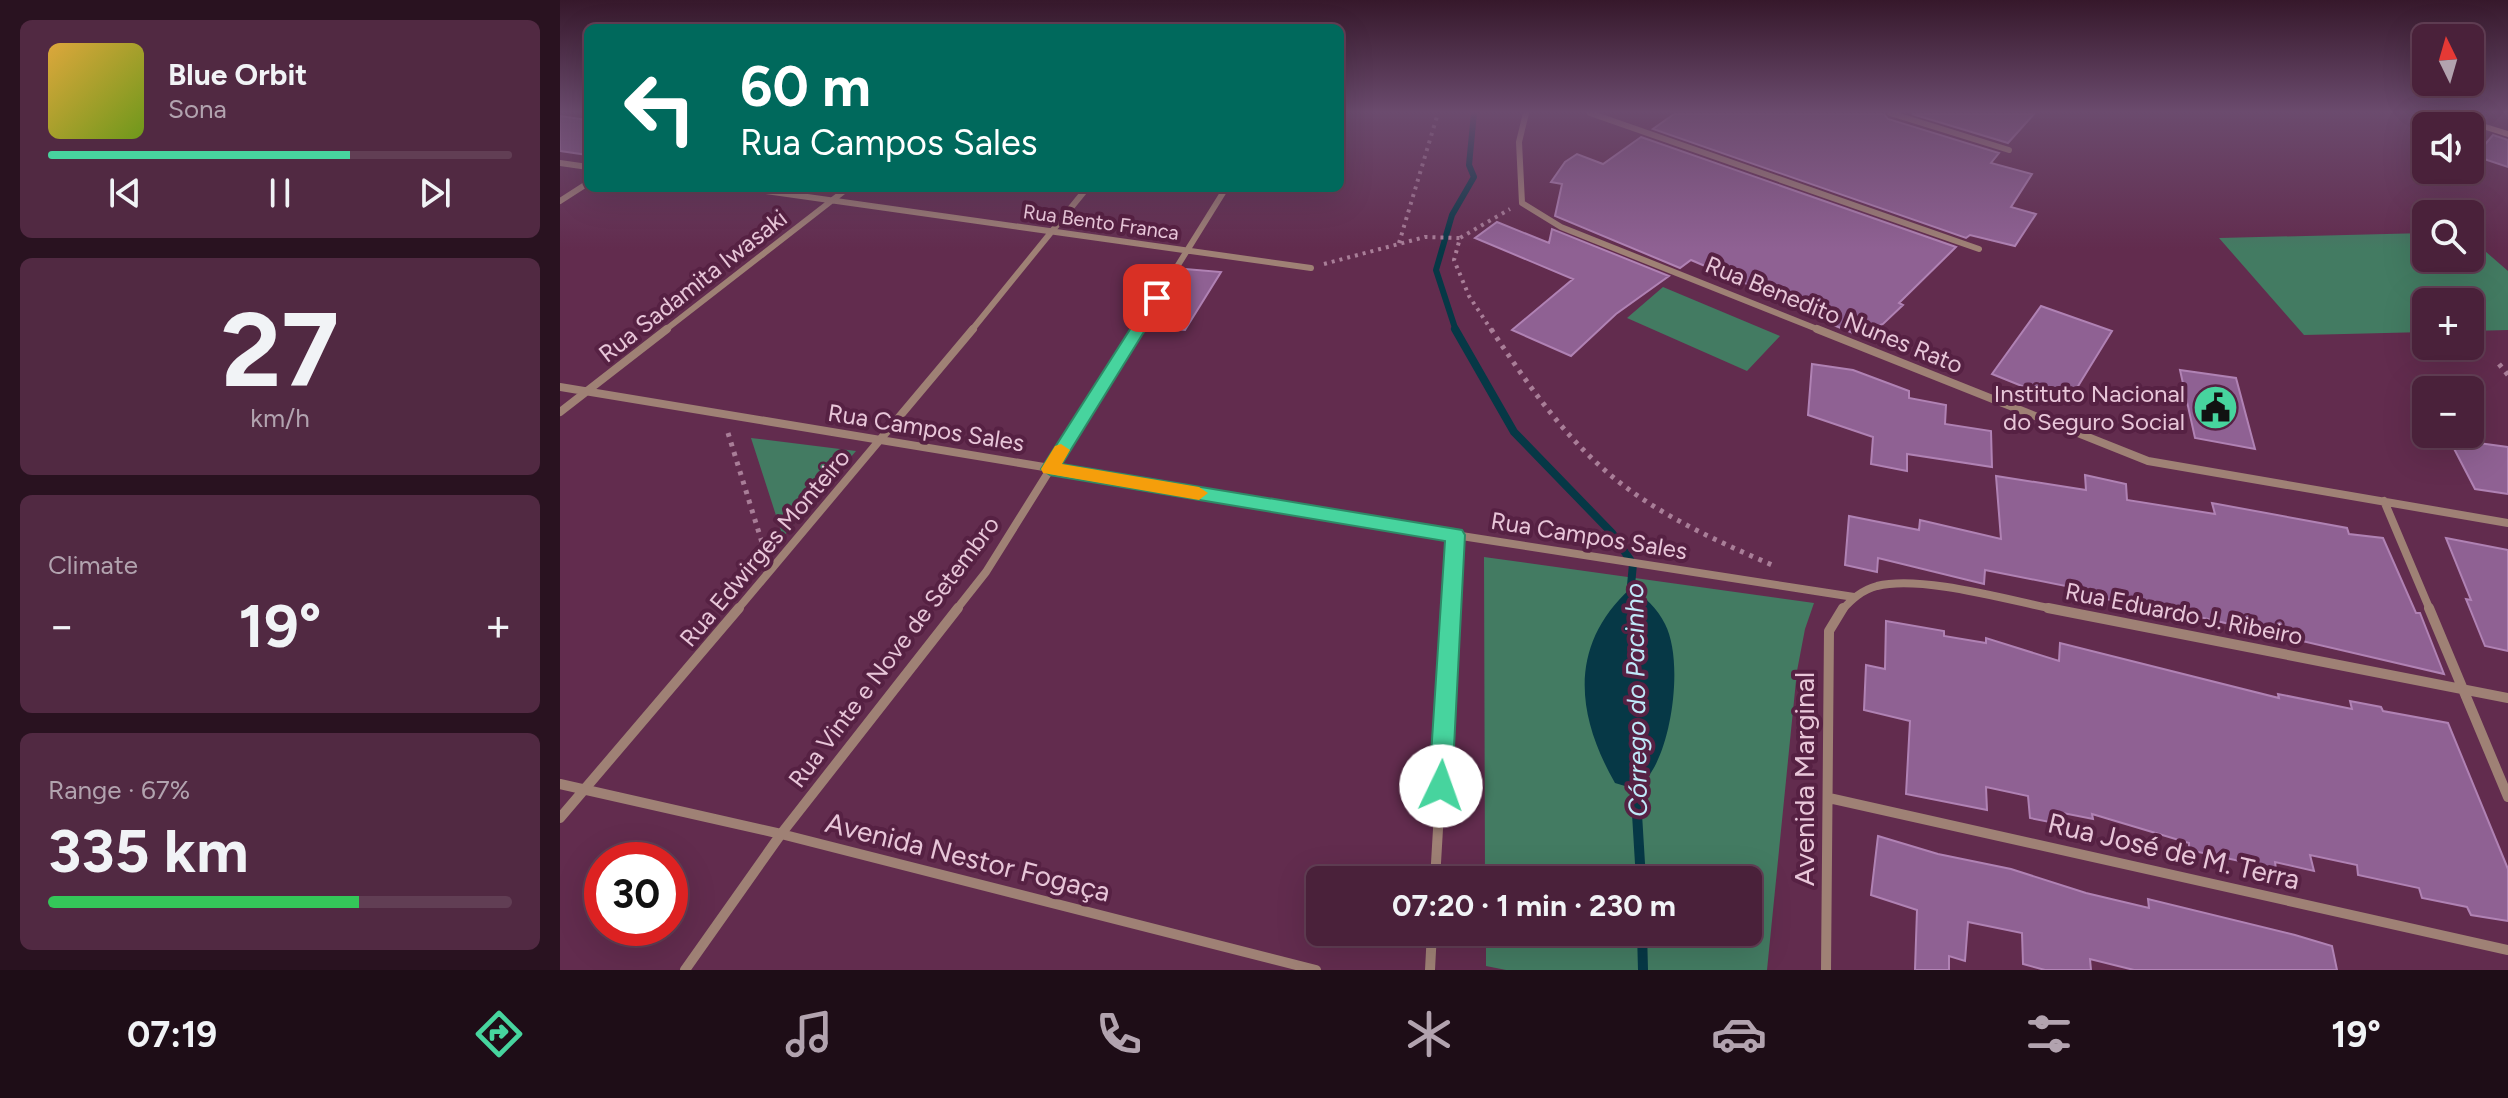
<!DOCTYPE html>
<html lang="en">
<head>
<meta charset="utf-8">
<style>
	:root { --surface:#4a213a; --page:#512942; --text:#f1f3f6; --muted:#b2a3af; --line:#613e54; --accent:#47d49e }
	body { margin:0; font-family:Figtree,sans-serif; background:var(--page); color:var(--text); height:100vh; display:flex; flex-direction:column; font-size:30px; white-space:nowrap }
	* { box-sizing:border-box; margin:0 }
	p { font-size:26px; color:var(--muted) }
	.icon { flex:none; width:44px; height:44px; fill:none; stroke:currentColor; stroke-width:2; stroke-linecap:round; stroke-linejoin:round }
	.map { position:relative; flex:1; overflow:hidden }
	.drawer { display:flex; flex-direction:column; gap:20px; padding:20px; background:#291220; width:560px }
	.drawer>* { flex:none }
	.guide { position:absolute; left:24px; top:24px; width:760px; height:168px; border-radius:12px; box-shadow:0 8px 32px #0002,0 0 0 2px var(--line); background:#00695c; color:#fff; overflow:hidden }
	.needle { width:52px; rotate:355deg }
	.tools { position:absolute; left:1852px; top:24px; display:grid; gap:16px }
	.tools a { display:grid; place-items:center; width:72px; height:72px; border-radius:12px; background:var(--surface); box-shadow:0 8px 32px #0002,0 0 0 2px var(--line); font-size:40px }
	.speed { position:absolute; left:24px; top:842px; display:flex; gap:16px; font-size:40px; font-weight:700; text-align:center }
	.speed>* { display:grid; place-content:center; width:104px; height:104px; border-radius:50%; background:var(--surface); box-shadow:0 8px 32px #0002,0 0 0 2px var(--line); line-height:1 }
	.speed .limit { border:12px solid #d22; background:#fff; color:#111 }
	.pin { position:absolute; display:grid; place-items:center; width:68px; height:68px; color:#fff; margin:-34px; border-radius:16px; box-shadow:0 4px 12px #0006 }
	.me { position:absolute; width:88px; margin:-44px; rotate:3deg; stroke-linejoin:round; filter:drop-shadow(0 0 6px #0008) }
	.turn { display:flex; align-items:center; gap:28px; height:168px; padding:0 24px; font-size:36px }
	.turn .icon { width:104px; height:104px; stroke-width:2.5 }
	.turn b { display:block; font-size:56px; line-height:68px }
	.big { font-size:60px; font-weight:700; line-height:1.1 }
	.drawer .card { flex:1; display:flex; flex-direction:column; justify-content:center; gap:12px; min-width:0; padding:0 28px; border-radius:12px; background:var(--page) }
	.drawer .dial { align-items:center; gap:0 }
	.dial b { font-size:104px; line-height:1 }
	.song { display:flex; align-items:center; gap:24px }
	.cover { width:96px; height:96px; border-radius:12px; background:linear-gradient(135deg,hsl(40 70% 55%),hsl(80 70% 35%)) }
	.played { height:8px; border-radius:4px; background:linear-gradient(90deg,var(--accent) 65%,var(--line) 65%) }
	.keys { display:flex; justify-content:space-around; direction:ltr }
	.heat { display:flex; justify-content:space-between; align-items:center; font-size:44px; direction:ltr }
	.charge { height:12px; border-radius:6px; background:linear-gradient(90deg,#34c759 67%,var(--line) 0) }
	.trip { position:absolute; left:746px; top:866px; width:456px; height:80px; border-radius:12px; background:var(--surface); box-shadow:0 8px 32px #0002,0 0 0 2px var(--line); font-weight:700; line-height:80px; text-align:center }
	.tab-bar { display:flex; height:128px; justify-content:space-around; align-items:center; background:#1e0d17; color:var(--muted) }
	.tab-bar .icon { width:56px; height:56px }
	.tab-bar .on { color:var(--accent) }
	.tab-bar b { font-size:36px; color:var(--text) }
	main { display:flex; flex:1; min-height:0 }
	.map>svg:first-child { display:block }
	.green { fill:#437b62 }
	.water { fill:#063846 }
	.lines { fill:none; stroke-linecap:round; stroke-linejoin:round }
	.stream-far2 { stroke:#063846; stroke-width:6 }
	.stream-far1 { stroke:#063846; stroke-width:8 }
	.stream { stroke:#063846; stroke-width:10 }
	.building { fill:#8f6193; stroke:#b082b4; stroke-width:2 }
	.path-far1 { stroke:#a97e98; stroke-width:4; stroke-dasharray:3 5; stroke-linecap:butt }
	.path { stroke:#a97e98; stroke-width:5; stroke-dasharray:4 6; stroke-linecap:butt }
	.street-far2 { stroke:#9f8175; stroke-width:6 }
	.street-far1 { stroke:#9f8175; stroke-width:8 }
	.street { stroke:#9f8175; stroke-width:10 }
	.secondary { fill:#d3a491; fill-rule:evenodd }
	.route { fill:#47d49e; stroke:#2e8a67; stroke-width:2 }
	.slow { fill:#f59e0b }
	.labels { text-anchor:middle; stroke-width:8; stroke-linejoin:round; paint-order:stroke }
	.far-street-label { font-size:20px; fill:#e8c6d9; stroke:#562143 }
	.street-label { font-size:24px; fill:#e8c6d9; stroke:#562143 }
	.poi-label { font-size:24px; fill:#e8c6d9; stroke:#562143; text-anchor:end }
	.water-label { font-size:26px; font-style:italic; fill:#bfe9f9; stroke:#562143 }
	.near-street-label { font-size:28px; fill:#e8c6d9; stroke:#562143 }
</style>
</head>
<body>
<main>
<section class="drawer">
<div class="card">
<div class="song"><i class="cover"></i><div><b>Blue Orbit</b><p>Sona</p></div></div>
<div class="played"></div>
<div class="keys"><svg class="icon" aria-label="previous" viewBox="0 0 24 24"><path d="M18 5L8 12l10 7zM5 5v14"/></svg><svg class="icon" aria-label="pause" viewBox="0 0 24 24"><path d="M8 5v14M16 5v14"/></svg><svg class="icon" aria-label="next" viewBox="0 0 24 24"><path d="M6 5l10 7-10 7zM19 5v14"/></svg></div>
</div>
<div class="card dial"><b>27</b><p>km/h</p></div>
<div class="card"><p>Climate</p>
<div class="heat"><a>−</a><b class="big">19°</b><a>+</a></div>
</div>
<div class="card"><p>Range · 67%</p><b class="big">335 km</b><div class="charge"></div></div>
</section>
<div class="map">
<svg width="1948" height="970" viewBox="0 0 1948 970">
	<rect width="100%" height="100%" fill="#622c4e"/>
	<path class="green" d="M1866 233V258H1910V238L1948 271V330L1910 331V302H1866V332L1744 335 1659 238Z
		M1103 287 1220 336 1187 371 1067 318Z
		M191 438 296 451 223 537Z
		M924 557 1254 603 1245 629 1237 671 1207 970H946L926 966V932H1188V880H925Z"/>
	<path class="water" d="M1071 588C1086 598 1097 608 1105 624 1123 659 1113 738 1092 771 1088 778 1081 783 1075 789L1055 783C1016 715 1008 645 1071 588Z"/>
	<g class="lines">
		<path class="stream-far2" d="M896 331 876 270 892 215 914 177 909 165 914 113"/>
		<path class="stream-far1" d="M895 329 954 432 1052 533 1073 564 1070 596"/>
		<path class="stream" d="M1075 781 1081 880
			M1082 932 1083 970"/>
	</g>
	<path class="building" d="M1114 114H1324L1328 119 1439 153 1431 163 1472 174 1451 207 1476 214 1455 246 1410 235 1406 238 1093 129Z
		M1352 114H1474L1448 143Z
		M0 116 28 120V155L0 151Z
		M1933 135 1948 140V167L1915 156Z
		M1081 137 1396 247 1339 303 1343 305 1323 324 1295 334 1271 324 1273 321 1131 260 1120 268 995 216 1002 184 991 182 1005 162 1017 154 1043 164Z
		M937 222 989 243 992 229 1109 276 1056 314 1011 356 952 330 1013 279 915 238Z
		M625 269 661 272 625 330 587 326Z
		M1481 306 1552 331 1507 404 1432 374Z
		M1252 364 1293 370 1349 391V398L1386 405 1385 424 1431 431 1432 467 1347 454V471L1311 464 1313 437 1248 415Z
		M1620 370 1676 378 1695 449 1635 438Z
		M1889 439 1948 447V494L1915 489Z
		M1525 475 1566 484 1567 500 1655 514 1652 503 1787 528 1789 534 1823 538 1856 613H1860L1884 674 1601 608 1603 620 1568 613 1567 604 1521 593V589L1425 570 1424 584 1318 558 1317 572 1285 565 1289 516 1359 530 1360 520 1441 539 1436 476 1526 490Z
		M1886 538 1948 550V651L1925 646 1906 599 1911 600Z
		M1326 621 1384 631V636L1426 643V638L1499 661 1500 643 1719 698 1718 694 1792 709 1790 701 1821 707 1823 711 1888 723 1948 869V921L1911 915 1907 907 1862 898 1859 888 1798 875 1797 865 1750 855 1754 871 1715 862 1716 869 1629 850V843L1532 814 1533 819 1503 813 1505 825 1470 818 1468 796 1426 787 1427 810 1346 794 1350 721 1304 710 1306 665 1325 669Z
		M1318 836 1378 854 1451 869 1526 893 1589 908 1588 899 1735 935 1772 946 1777 970H1574L1530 959 1531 970H1485L1463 964 1462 933 1408 922 1405 961 1389 956V970H1355L1357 910 1311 895Z"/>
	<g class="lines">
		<path class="path-far1" d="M839 243 878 113
			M764 264 865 237 900 238
			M932 331 909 296 894 260 900 238 950 209"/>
		<path class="path" d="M931 329C970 388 1012 449 1071 491 1114 522 1164 544 1212 565
			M1939 364 1948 375
			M168 433 204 549"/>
		<path class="street-far2" d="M966 113 959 142 962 203 1001 227 1262 331
			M1030 113 1419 249
			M1330 113 1449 150
			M0 163 28 167
			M184 188 751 268
			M0 201 28 183
			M104 331 288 188
			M411 331 527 188
			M577 331 666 188"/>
		<path class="street-far1" d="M1257 329 1588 461 1948 523
			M0 387 895 535 1294 597
			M0 412 107 329
			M1824 501 1870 610
			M177 610 413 329
			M396 610 426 572 578 329
			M891 610 895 535
			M1282 610C1292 599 1302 590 1317 586 1363 575 1451 601 1498 610"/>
		<path class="street" d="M1488 608 1948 698
			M1869 608 1948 797
			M0 784 221 834 756 970
			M1269 798 1948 950
			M0 818 179 608
			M875 880 891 608
			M125 970 221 834 398 608
			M870 970 872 932
			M1266 970 1269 631 1283 608"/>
		<path class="secondary" d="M1872 113H1890L1948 131V137Z"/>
	</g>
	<linearGradient id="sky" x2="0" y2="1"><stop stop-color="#36182b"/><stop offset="0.45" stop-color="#6b4b6e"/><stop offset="1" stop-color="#6b4b6e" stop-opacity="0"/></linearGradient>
	<rect width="1948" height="249" fill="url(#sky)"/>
	<path class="route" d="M597 294 605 298 502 464 902 530 905 535 892 786 889 793 881 797 873 793 869 786 885 541 490 475 481 469 590 298Z"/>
	<path class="slow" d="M501 444 510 450 502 464 639 487 648 493 639 500 483 473 481 469 495 446Z"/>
	<defs>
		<symbol id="civic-disc" viewBox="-11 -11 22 22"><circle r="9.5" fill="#47d49e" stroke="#562143"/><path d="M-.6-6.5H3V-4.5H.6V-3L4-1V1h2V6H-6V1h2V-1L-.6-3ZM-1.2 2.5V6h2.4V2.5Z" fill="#111"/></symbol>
	</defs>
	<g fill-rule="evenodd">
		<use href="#civic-disc" x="1630" y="382" width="51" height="51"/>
	</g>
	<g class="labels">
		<g class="far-street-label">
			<text transform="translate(541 222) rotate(8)" y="7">Rua Bento Franca</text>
		</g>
		<g class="street-label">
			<text transform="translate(133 286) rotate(-38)" y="8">Rua Sadamita Iwasaki</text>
			<text transform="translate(1274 315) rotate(22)" y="8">Rua Benedito Nunes Rato</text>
			<text transform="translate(366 428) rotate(9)" y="8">Rua Campos Sales</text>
			<text transform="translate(1029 536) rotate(9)" y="8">Rua Campos Sales</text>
			<text transform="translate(205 548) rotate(-50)" y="8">Rua Edwirges Monteiro</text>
			<text transform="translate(1624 614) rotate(11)" y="8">Rua Eduardo J. Ribeiro</text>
			<text transform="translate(334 652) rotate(-53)" y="8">Rua Vinte e Nove de Setembro</text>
		</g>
		<g class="poi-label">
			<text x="1625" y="402">Instituto Nacional<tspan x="1625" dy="28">do Seguro Social</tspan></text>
		</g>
		<g class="water-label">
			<text transform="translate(1076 700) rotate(-91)" y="9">Córrego do Pacinho</text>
		</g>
		<g class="near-street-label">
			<text transform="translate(1244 779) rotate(-90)" y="10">Avenida Marginal</text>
			<text transform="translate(1614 851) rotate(13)" y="10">Rua José de M. Terra</text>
			<text transform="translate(408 857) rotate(14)" y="10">Avenida Nestor Fogaça</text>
		</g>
	</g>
</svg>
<div class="tools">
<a><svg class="needle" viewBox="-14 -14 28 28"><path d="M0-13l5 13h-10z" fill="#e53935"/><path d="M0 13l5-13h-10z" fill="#b2a3af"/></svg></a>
<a><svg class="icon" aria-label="sound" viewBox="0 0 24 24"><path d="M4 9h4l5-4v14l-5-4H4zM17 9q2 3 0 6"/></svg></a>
<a><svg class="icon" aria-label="search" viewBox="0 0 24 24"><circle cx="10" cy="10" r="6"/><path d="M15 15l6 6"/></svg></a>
<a>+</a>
<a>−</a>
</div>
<div class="speed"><div class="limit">30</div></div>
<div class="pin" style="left:597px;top:298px;background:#d93025"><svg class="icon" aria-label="arrive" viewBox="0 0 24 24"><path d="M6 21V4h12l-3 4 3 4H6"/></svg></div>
<svg class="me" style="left:881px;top:786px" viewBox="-20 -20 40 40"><circle r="19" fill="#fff"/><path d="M0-13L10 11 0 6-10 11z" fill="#47d49e"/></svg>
<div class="trip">07:20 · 1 min · 230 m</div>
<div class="guide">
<div class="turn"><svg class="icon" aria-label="left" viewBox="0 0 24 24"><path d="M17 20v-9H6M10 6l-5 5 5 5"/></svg><div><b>60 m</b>Rua Campos Sales</div></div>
</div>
</div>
</main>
<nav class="tab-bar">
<b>07:19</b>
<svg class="icon on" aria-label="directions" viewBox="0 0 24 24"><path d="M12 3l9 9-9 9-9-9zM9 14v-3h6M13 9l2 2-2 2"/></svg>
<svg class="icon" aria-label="music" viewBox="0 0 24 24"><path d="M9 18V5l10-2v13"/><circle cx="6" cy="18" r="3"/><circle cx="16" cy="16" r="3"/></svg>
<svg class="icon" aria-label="phone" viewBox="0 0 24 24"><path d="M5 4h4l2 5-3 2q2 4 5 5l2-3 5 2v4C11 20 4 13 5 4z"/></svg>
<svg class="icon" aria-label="climate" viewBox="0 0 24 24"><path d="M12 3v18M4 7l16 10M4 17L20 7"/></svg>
<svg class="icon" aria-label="car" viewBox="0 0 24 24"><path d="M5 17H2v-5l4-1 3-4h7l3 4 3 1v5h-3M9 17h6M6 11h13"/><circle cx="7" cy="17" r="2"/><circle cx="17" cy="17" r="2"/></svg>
<svg class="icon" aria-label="filters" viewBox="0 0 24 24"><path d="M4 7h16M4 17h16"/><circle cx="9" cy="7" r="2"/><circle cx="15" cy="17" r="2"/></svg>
<b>19°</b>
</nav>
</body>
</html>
